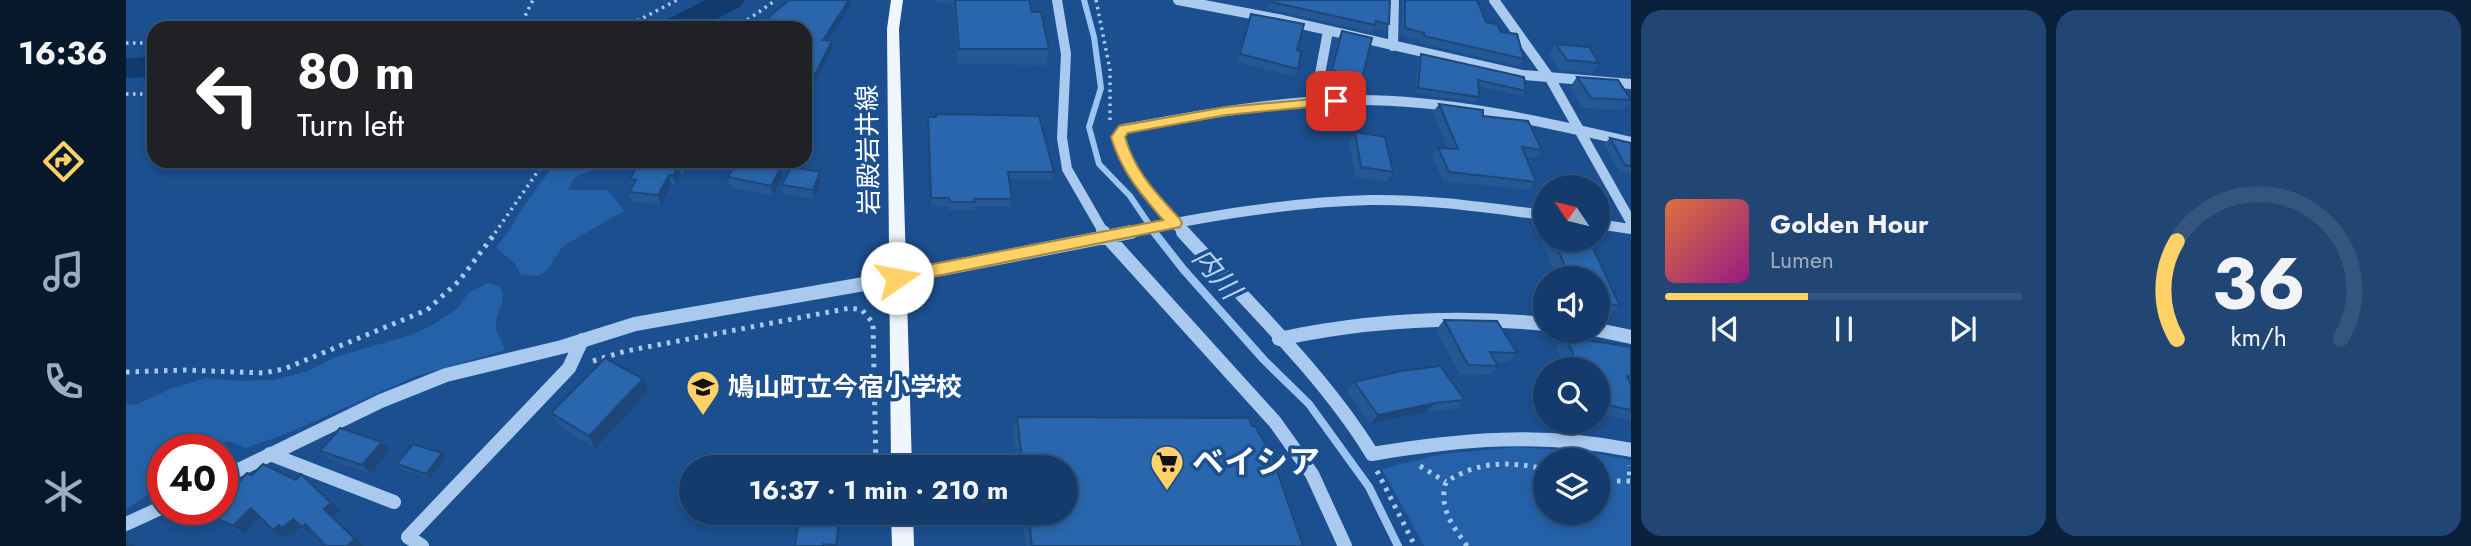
<!DOCTYPE html>
<html lang="en">
<head>
<meta charset="utf-8">
<style>
	:root { --surface:#143b6b; --page:#214673; --text:#f1f3f6; --muted:#9dadc1; --line:#33557e; --accent:#ffd166 }
	body { margin:0; font-family:Jost,"Noto Sans JP",sans-serif; background:var(--page); color:var(--text); height:100vh; display:flex; flex-direction:column; font-size:26px; white-space:nowrap }
	* { box-sizing:border-box; margin:0 }
	p { font-size:23px; color:var(--muted) }
	.icon { flex:none; width:38px; height:38px; fill:none; stroke:currentColor; stroke-width:2; stroke-linecap:round; stroke-linejoin:round }
	.map { position:relative; flex:1; overflow:hidden }
	.side { display:flex; flex-direction:column; gap:10px; padding:10px; background:#0b203b; width:840px }
	.side>* { flex:none }
	.banner { position:absolute; left:21px; top:21px; width:665px; height:147px; border-radius:21px; box-shadow:0 4px 10px #0003,0 0 0 2px var(--line); background:#202124; color:#fff; overflow:hidden }
	.needle { width:46px; rotate:305deg }
	.fabs { position:absolute; left:1407px; top:175px; display:grid; gap:14px }
	.fabs a { display:grid; place-items:center; width:77px; height:77px; border-radius:50%; background:var(--surface); box-shadow:0 4px 10px #0003,0 0 0 2px var(--line); font-size:35px }
	.speed { position:absolute; left:21px; top:434px; display:flex; gap:14px; font-size:35px; font-weight:700; text-align:center }
	.speed>* { display:grid; place-content:center; width:91px; height:91px; border-radius:50%; background:var(--surface); box-shadow:0 4px 10px #0003,0 0 0 2px var(--line); line-height:1 }
	.speed .limit { border:10px solid #d22; background:#fff; color:#111 }
	.pin { position:absolute; display:grid; place-items:center; width:60px; height:60px; color:#fff; margin:-30px; border-radius:14px; box-shadow:0 4px 10px #0006 }
	.me { position:absolute; width:77px; margin:-38px; rotate:78deg; stroke-linejoin:round; filter:drop-shadow(0 0 5px #0008) }
	.turn { display:flex; align-items:center; gap:24px; height:147px; padding:0 35px; font-size:32px }
	.turn .icon { width:91px; height:91px; stroke-width:2.5 }
	.turn b { display:block; font-size:49px; line-height:60px }
	.side .card { flex:1; display:flex; flex-direction:column; justify-content:center; gap:10px; min-width:0; padding:0 24px; border-radius:21px; background:var(--page) }
	.side .dial { align-items:center; gap:0 }
	.dial svg { height:182px; overflow:visible; fill:none; stroke:var(--line); stroke-width:7; stroke-linecap:round; text-anchor:middle }
	.dial text { fill:var(--text); stroke:none }
	.song { display:flex; align-items:center; gap:21px }
	.cover { width:84px; height:84px; border-radius:10px; background:linear-gradient(135deg,hsl(20 70% 55%),hsl(310 70% 35%)) }
	.played { height:7px; border-radius:4px; background:linear-gradient(90deg,var(--accent) 40%,var(--line) 40%) }
	.keys { display:flex; justify-content:space-around; direction:ltr }
	.side .tiles { flex:1; display:grid; gap:10px; grid-template-columns:repeat(2,1fr) }
	.trip { position:absolute; left:553px; top:455px; width:399px; height:70px; border-radius:35px; background:var(--surface); box-shadow:0 4px 10px #0003,0 0 0 2px var(--line); font-weight:700; line-height:70px; text-align:center }
	main { display:flex; flex:1; min-height:0 }
	.tab-bar { display:flex; flex-direction:column; width:126px; justify-content:space-around; align-items:center; background:#08182b; color:var(--muted) }
	.tab-bar .icon { width:49px; height:49px }
	.tab-bar .active { color:var(--accent) }
	.tab-bar b { font-size:32px; color:var(--text) }
	.map>svg:first-child { display:block }
	.green { fill:#2461a8; fill-rule:evenodd }
	.lines { fill:none; stroke-linecap:round; stroke-linejoin:round }
	.stream-far1 { stroke:#9cc4f0; stroke-width:6 }
	.stream { stroke:#9cc4f0; stroke-width:8 }
	.river { fill:#123a6d; fill-rule:evenodd }
	.path-far1 { stroke:#a9c9ee; stroke-width:3.5; stroke-dasharray:2.5 4.5; stroke-linecap:butt }
	.path { stroke:#a9c9ee; stroke-width:5; stroke-dasharray:3.5 6; stroke-linecap:butt }
	.minor-far1 { stroke:#a9c9ee; stroke-width:10 }
	.minor { stroke:#a9c9ee; stroke-width:14 }
	.major { fill:#f0f6ff; fill-rule:evenodd }
	.wall { fill:#245895 }
	.shaded-wall { fill:#1d4779 }
	.building { fill:#2a66ad; stroke:#1d4779; stroke-width:2 }
	.route { fill:#ffd166; stroke:#a68842; stroke-width:2 }
	.labels { text-anchor:middle; stroke-width:7; stroke-linejoin:round; paint-order:stroke }
	.street-label { font-size:26px; fill:#fff; stroke:#1b4f8f }
	.poi-label { font-size:26px; font-weight:bold; fill:#fff; stroke:#1b4f8f; text-anchor:start }
	.water-label { font-size:28px; font-style:italic; fill:#b5d3f5; stroke:#1b4f8f }
	.near-poi-label { font-size:32px; font-weight:bold; fill:#fff; stroke:#1b4f8f; text-anchor:start }
</style>
</head>
<body>
<main>
<nav class="tab-bar">
<b>16:36</b>
<svg class="icon active" aria-label="directions" viewBox="0 0 24 24"><path d="M12 3l9 9-9 9-9-9zM9 14v-3h6M13 9l2 2-2 2"/></svg>
<svg class="icon" aria-label="music" viewBox="0 0 24 24"><path d="M9 18V5l10-2v13"/><circle cx="6" cy="18" r="3"/><circle cx="16" cy="16" r="3"/></svg>
<svg class="icon" aria-label="phone" viewBox="0 0 24 24"><path d="M5 4h4l2 5-3 2q2 4 5 5l2-3 5 2v4C11 20 4 13 5 4z"/></svg>
<svg class="icon" aria-label="climate" viewBox="0 0 24 24"><path d="M12 3v18M4 7l16 10M4 17L20 7"/></svg>
</nav>
<div class="map">
<svg width="1505" height="546" viewBox="0 0 1505 546">
	<rect width="100%" height="100%" fill="#1b4f8f"/>
	<path class="green" d="M431 161H483L448 178 442 190H482L498 211 437 246 420 272 410 276 394 274 390 265 370 247 383 231 395 210Z
		M362 283 374 287C381 302 372 308 370 322 368 331 376 341 379 350L288 377 160 434 119 448 103 441 77 450H37V484L0 510V404L9 405 44 389 80 378 115 381 148 380 182 371 209 357 285 335 303 327 332 308 342 293Z
		M1392 447 1460 452 1505 460V546H1298L1256 469 1316 454ZM1419 460H1472V513H1419Z"/>
	<g class="lines">
		<path class="stream-far1" d="M958 0 968 37 975 88 963 127 973 164 1004 196 1029 233"/>
		<path class="stream" d="M1028 232 1057 269 1138 360 1183 404 1243 487 1272 546"/>
		<path class="river" d="M579 0H619L614 7 573 28H533L538 21Z
			M28 57V77L0 78V58Z"/>
		<path class="path-far1" d="M970 0 984 70V120
			M393 28 407 0
			M484 28 513 20 551 0
			M610 28 650 0
			M0 43H28
			M0 94H28
			M369 233 419 161"/>
		<path class="path" d="M467 361 500 351 724 308 736 310 747 323 750 467
			M0 372 59 370 137 373 158 369 301 310 333 281 370 232
			M1294 466 1320 482
			M1251 471 1289 546
			M1472 481H1504L1503 465
			M1341 546C1327 526 1312 508 1320 482 1352 461 1382 461 1419 469"/>
		<path class="minor-far1" d="M931 0 940 54 936 138 941 169 978 233
			M1052 0 1157 20 1397 75 1505 84
			M1368 0 1425 80 1505 222
			M1267 46 1268 0
			M1189 101 1202 31
			M1472 224 1505 229
			M997 233C1078 217 1161 202 1244 200 1303 199 1361 208 1419 215
			M1058 233C1031 203 1004 177 992 137L998 129C1073 115 1149 101 1226 100 1320 99 1414 121 1505 142"/>
		<path class="minor" d="M977 232 1149 422 1186 474 1219 546
			M1057 232C1120 301 1197 374 1246 454 1334 439 1417 432 1505 450
			M1472 330 1505 337
			M1153 339C1242 320 1328 315 1419 324
			M144 454 268 502
			M96 478 255 401 320 375 436 347 509 324 738 284 1005 232
			M0 524 37 507
			M296 546 282 537 443 368 456 340"/>
		<path class="major" d="M765 0H777L773 29 786 467H765L761 29Z
			M765 513H787L788 546H766Z"/>
	</g>
	<path class="wall" d="M810 0H903L906 12 923 49 920 65 832 64 827 4 810 3Z
		M1144 0H1264L1263 24 1259 31 1248 28 1246 32 1142 9Z
		M1276 0H1351L1360 22 1375 32 1398 59 1393 66 1294 43V40L1275 35Z
		M1125 14 1171 50 1172 69 1169 77 1111 62Z
		M1216 31 1236 79 1230 88 1201 80 1211 41Z
		M1430 44 1473 63 1466 73 1433 70 1423 54Z
		M1295 54 1400 91 1396 96 1352 86 1353 97 1350 102 1289 93 1292 59Z
		M1451 77 1505 101 1497 110 1457 108 1444 87Z
		M1313 104 1357 116 1416 150 1409 158 1400 157 1410 182 1403 190 1317 181 1306 156 1312 148 1322 149 1307 112Z
		M802 117 928 172 926 180 883 179 886 199 884 207H848V210H823V206H805Z
		M1229 132 1267 172 1261 182 1229 177 1223 142Z
		M1484 138 1505 143V173L1493 172 1478 144Z
		M514 161H567L559 174 555 173 550 185 545 184 535 205 506 201 503 192 506 186 504 179Z
		M602 177H656L646 196 604 187Z
		M695 181 688 199 658 194 656 185Z
		M1419 219V240H1463L1494 306 1483 315 1472 313V278H1431L1410 229Z
		M1318 320 1391 353 1382 362H1370L1372 366 1363 375 1334 374 1310 330Z
		M1440 337 1505 347V420L1472 414V369H1439L1430 347Z
		M1228 382 1339 400 1330 409 1300 412 1244 424 1221 391Z
		M522 392 469 449 432 425 425 413Z
		M891 417 1126 426 1177 546H900L896 513H940V467H891L887 432Z
		M264 450 245 474 203 459 194 451Z
		M319 458 304 478 275 469 271 464Z
		M126 475 214 511 207 516 238 546H200L187 533 185 535 175 527 166 535 163 533 157 537 147 530 134 517 118 534 95 522 84 515 110 485Z"/>
	<path class="shaded-wall" d="M723 0H726V3L698 48 697 40Z
		M706 41V49L679 103V94Z
		M559 161H567L559 174 556 164Z
		M553 164 555 173 550 185 547 176Z
		M655 167 656 177 646 196 645 186Z
		M694 172 695 181 688 199 687 190Z
		M543 175 545 184 535 205 532 195Z
		M517 379 522 392 469 449 463 436Z
		M1309 403 1300 412 1244 424 1252 415Z
		M256 442 264 450 245 474 236 465Z
		M316 453 319 458 304 478 300 474Z
		M184 482 214 511 207 516 238 546H221L198 509Z
		M125 508 135 515 118 534 107 526Z
		M714 513H716L711 546H710Z
		M167 519 176 526 166 535 163 533 157 537 147 530 153 525Z
		M179 524 188 532 185 535 176 527Z
		M0 540 9 546H0Z"/>
	<path class="building" d="M663 0H723L697 40 706 41 679 94V28H636L646 14Z
		M829 0H903L906 12H915L923 49H833Z
		M1145 0H1264L1263 24 1250 21 1249 25 1145 2Z
		M1279 0H1351L1360 22 1371 24 1375 32 1391 34 1398 59 1298 36V33L1279 28Z
		M1125 14 1178 24 1171 50 1175 51 1172 69 1114 54Z
		M1216 31 1246 38 1236 79 1206 70Z
		M1430 44 1463 47 1473 63 1441 60Z
		M1295 54 1398 77 1400 91 1352 80 1353 97 1292 88Z
		M1451 77 1492 80 1505 100 1465 98Z
		M1313 104 1357 110V116L1402 121 1416 150 1396 147 1410 182 1323 172 1312 148 1332 149Z
		M810 114 913 116 928 172H882L886 199H848L849 202H824L823 198H805L802 117H810Z
		M1229 132 1259 137 1267 172 1235 167Z
		M1484 138 1505 143V166L1499 165Z
		M514 161H559L556 164H553L547 176 543 175 532 195 503 192 510 180 504 179Z
		M611 161H623L655 167 645 186 602 177Z
		M665 167 694 172 687 190 656 185Z
		M1428 240H1463L1494 306 1472 302V278H1444Z
		M1318 320 1371 321 1391 353 1364 352 1372 366 1342 365Z
		M1440 337 1505 347V377L1501 376 1505 385V410L1472 403V369H1453Z
		M479 358 517 379 463 436 425 413Z
		M1314 366 1339 400 1309 403 1252 415 1228 382 1275 371Z
		M891 417 1123 418 1126 426H1129L1146 456 1177 546H906L902 513H940V467H897Z
		M214 428 256 442 236 465 194 451Z
		M287 444 316 453 300 474 271 464Z
		M137 464 170 480 175 474 205 503 198 509 229 539 221 546H200L179 524 176 527 167 519 156 528 153 525 147 530 125 508 107 526 84 515 88 509H96V489L103 482 110 485 121 473 126 475Z
		M674 513H714L710 545 697 544V546H669Z"/>
	<path class="route" d="M1210 97 1214 98V104L1100 115 1002 133 999 137C1009 172 1030 193 1054 219L1056 223 1054 227 771 284 763 278 771 271 1037 220C1014 193 995 171 985 137L993 126 1100 107Z"/>
	<defs>
		<symbol id="school-pin" viewBox="-11 -11 22 30"><path d="M0 17L-7.5 6A9.5 9.5 0 1 1 7.5 6Z" fill="#ffd166" stroke="#1b4f8f"/><path d="M0-5L7-2L0 1L-7-2ZM-4 1L0 2.5L4 1V4Q0 6-4 4Z" fill="#111"/></symbol>
		<symbol id="supermarket-pin" viewBox="-11 -11 22 30"><path d="M0 17L-7.5 6A9.5 9.5 0 1 1 7.5 6Z" fill="#ffd166" stroke="#1b4f8f"/><path d="M-6-5.5h2.5l.6 2H6L4.5 2H-2.5L-4.4-4H-6ZM-1.5 3.2a1.3 1.3 0 1 0 .1 0ZM3 3.2a1.3 1.3 0 1 0 .1 0Z" fill="#111"/></symbol>
	</defs>
	<g fill-rule="evenodd">
		<use href="#school-pin" x="558" y="368" width="38" height="52"/>
		<use href="#supermarket-pin" x="1022" y="443" width="38" height="52"/>
	</g>
	<g class="labels">
		<g class="street-label">
			<text transform="translate(742 150) rotate(-91)" y="9">岩殿岩井線</text>
		</g>
		<g class="poi-label">
			<text x="602" y="396">鳩山町立今宿小学校</text>
		</g>
		<g class="water-label">
			<text transform="translate(1091 273) rotate(50)" y="10">内川</text>
		</g>
		<g class="near-poi-label">
			<text x="1066" y="473">ベイシア</text>
		</g>
	</g>
</svg>
<div class="fabs">
<a><svg class="needle" viewBox="-14 -14 28 28"><path d="M0-13l5 13h-10z" fill="#e53935"/><path d="M0 13l5-13h-10z" fill="#9dadc1"/></svg></a>
<a><svg class="icon" aria-label="sound" viewBox="0 0 24 24"><path d="M4 9h4l5-4v14l-5-4H4zM17 9q2 3 0 6"/></svg></a>
<a><svg class="icon" aria-label="search" viewBox="0 0 24 24"><circle cx="10" cy="10" r="6"/><path d="M15 15l6 6"/></svg></a>
<a><svg class="icon" aria-label="layers" viewBox="0 0 24 24"><path d="M12 4l9 5-9 5-9-5zM3 14l9 5 9-5"/></svg></a>
</div>
<div class="speed"><div class="limit">40</div></div>
<div class="pin" style="left:1210px;top:101px;background:#d93025"><svg class="icon" aria-label="arrive" viewBox="0 0 24 24"><path d="M6 21V4h12l-3 4 3 4H6"/></svg></div>
<svg class="me" style="left:771px;top:278px" viewBox="-20 -20 40 40"><circle r="19" fill="#fff"/><path d="M0-13L10 11 0 6-10 11z" fill="#ffd166"/></svg>
<div class="trip">16:37 · 1 min · 210 m</div>
<div class="banner">
<div class="turn"><svg class="icon" aria-label="left" viewBox="0 0 24 24"><path d="M17 20v-9H6M10 6l-5 5 5 5"/></svg><div><b>80 m</b>Turn left</div></div>
</div>
</div>
<section class="side">
<div class="tiles">
<div class="card">
<div class="song"><i class="cover"></i><div><b>Golden Hour</b><p>Lumen</p></div></div>
<div class="played"></div>
<div class="keys"><svg class="icon" aria-label="previous" viewBox="0 0 24 24"><path d="M18 5L8 12l10 7zM5 5v14"/></svg><svg class="icon" aria-label="pause" viewBox="0 0 24 24"><path d="M8 5v14M16 5v14"/></svg><svg class="icon" aria-label="next" viewBox="0 0 24 24"><path d="M6 5l10 7-10 7zM19 5v14"/></svg></div>
</div>
<div class="card dial"><svg viewBox="0 0 100 80">
<path d="M14 69A42 42 0 1 1 86 69"/>
<path d="M14 69A42 42 0 0 1 14 26" stroke="#ffd166"/>
<text x="50" y="56" font-size="32" font-weight="700">36</text>
<text x="50" y="72" font-size="11">km/h</text>
</svg></div>
</div>
</section>
</main>
</body>
</html>
